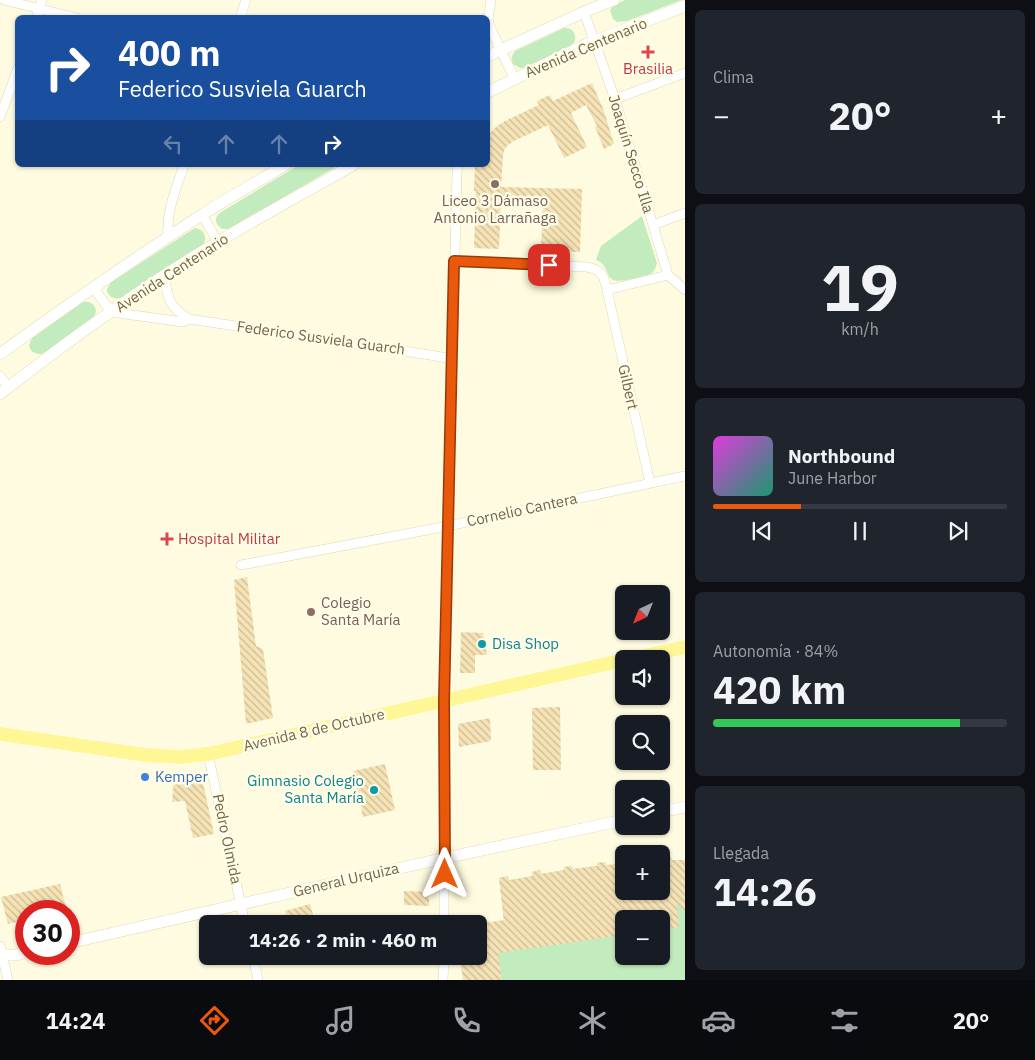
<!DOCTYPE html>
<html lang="es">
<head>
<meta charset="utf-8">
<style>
	:root { --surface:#171b24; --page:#20242c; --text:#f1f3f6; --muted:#9ea1a6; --line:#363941; --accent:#ea580c }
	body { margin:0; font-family:"IBM Plex Sans",sans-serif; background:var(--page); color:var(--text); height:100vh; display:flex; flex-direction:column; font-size:19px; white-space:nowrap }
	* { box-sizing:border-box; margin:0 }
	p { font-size:16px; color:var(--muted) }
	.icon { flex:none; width:28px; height:28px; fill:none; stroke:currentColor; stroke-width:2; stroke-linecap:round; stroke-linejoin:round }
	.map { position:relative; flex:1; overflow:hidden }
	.side { display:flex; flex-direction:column; gap:10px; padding:10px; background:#0d0f14; width:350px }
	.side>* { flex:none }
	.top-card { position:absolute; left:15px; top:15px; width:475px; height:152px; border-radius:8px; box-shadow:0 1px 4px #0004; background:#1a4fa0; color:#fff; overflow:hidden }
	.needle { width:32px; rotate:223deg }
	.fabs { position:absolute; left:615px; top:585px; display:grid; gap:10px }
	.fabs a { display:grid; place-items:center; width:55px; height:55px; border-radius:8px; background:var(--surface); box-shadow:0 1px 4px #0004; font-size:25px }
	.speed { position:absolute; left:15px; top:900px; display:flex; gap:10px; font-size:25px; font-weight:700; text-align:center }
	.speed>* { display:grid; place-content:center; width:65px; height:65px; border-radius:50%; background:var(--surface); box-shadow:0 1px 4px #0004; line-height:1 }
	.speed .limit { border:8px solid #d22; background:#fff; color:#111 }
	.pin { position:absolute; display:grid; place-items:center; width:42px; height:42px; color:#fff; margin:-21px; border-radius:10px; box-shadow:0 2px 8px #0006 }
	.me { position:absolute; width:55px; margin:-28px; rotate:0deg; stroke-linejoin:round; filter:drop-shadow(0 0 4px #0008) }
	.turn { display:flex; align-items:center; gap:18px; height:105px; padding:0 20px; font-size:22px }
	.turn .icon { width:65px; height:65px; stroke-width:2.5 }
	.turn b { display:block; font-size:35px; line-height:42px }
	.lanes { display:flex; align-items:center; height:48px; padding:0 20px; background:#0003; justify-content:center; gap:25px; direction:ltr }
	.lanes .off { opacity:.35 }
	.big { font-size:38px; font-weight:800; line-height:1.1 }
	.side .widget { flex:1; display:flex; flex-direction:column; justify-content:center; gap:8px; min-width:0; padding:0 18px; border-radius:8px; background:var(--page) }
	.side .dial { align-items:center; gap:0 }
	.dial b { font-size:65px; line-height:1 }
	.song { display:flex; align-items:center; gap:15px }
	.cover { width:60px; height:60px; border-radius:8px; background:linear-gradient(135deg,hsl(300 70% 55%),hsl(160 70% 35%)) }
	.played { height:5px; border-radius:2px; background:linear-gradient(90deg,var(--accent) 30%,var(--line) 30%) }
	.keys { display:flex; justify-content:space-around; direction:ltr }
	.heat { display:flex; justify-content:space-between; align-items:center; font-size:28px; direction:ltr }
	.charge { height:8px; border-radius:4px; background:linear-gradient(90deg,#34c759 84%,var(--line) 0) }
	.trip { position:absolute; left:199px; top:915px; width:288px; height:50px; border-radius:8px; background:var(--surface); box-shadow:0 1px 4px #0004; font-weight:800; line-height:50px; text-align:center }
	.dock { display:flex; height:80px; justify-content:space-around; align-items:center; background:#090b0e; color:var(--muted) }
	.dock .icon { width:35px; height:35px }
	.dock .selected { color:var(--accent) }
	.dock b { font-size:22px; color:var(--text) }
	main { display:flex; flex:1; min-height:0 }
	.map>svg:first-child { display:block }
	.grass { fill:#c3ecbe; fill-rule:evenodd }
	.building { fill:url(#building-back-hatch) }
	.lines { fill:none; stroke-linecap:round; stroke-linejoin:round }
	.street-casing { stroke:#e0d7b8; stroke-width:10 }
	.secondary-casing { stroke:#e5dab6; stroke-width:12 }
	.primary-casing { stroke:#fff; stroke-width:15 }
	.street { stroke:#fff; stroke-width:9 }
	.secondary { stroke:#fff; stroke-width:11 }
	.primary { stroke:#fff696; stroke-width:14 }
	.route-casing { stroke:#983908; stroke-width:12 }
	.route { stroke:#ea580c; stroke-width:9 }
	.health-dot { fill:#e0444e; stroke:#fffde8; stroke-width:2 }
	.education-dot { fill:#8d6e63; stroke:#fffde8; stroke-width:2 }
	.culture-dot { fill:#0f9aa8; stroke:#fffde8; stroke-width:2 }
	.shop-dot { fill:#3f7fe0; stroke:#fffde8; stroke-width:2 }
	.labels { text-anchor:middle; stroke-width:5; stroke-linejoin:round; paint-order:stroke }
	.street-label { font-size:15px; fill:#766545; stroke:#fffde8 }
	.health-label { font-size:15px; fill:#be3a42; stroke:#fffde8 }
	.education-label { font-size:15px; fill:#785e54; stroke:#fffde8 }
	.culture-label { font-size:15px; fill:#0d838f; stroke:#fffde8; text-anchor:start }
	.shop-label { font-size:15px; fill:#366cbe; stroke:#fffde8; text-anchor:start }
</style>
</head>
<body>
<main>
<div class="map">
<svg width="685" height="980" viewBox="0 0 685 980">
	<defs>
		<pattern id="building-back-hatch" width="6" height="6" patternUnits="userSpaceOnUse" patternTransform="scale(1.25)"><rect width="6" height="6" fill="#f5e2b5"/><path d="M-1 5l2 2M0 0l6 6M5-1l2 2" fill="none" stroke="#cbbb95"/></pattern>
	</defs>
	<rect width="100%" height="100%" fill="#fefbe0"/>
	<path class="grass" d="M625 0H682L627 21 617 22 613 19 610 10 614 5Z
		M564 28C573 27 576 33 575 41L571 46 523 68H520L513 64C511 59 511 56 515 51Z
		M299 165H339L229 229H222C215 224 213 218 221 212Z
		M642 216 657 263C656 266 655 271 652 273 647 277 618 283 613 280 605 275 609 265 596 260L601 246Z
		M195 228C204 229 208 237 203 245L122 298C115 300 107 297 107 289L111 282Z
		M83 302C90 301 95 304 96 311L94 318 42 354C35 354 30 352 29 345L32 338Z
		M662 856H670L672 860H685V980H463L460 958 478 956 498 952 505 930 499 878 508 876 509 880 532 876V872L540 870 541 874 564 870V867L572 866 573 869 597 866V863L605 862 606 865 624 891H661ZM624 919H661V956H624Z"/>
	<path class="building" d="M592 83 604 111 614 144 604 149 595 127 597 126 586 105 571 113 587 147 564 158 548 125 514 141 508 145 504 150 503 156 501 187 582 189 580 252 541 251 543 200 501 198 499 249 474 248 476 191H474L475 165H488V137L490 133 497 126 505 121 539 105 537 101 550 95 553 101Z
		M247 577 256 646 263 649 273 718 246 724 234 580Z
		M461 632 483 633 487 655H475V673H460Z
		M560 707 561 770H533L532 708Z
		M490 718 491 741 459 747 458 724Z
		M385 764 395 810 363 817 353 771Z
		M202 778 214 834 193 838 185 801 172 802 174 779Z
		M661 856H670L671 860H685V912L676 902 679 927 661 930V919H624V935L498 953 502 980H463L460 958 465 956H478V924L504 920 499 878 508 876V881L532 876V872L540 870 541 874 565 870 564 867 572 866 573 869 597 866V863L605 862 606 865 624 863V891H661Z
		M60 884 67 911H26V920L8 924 1 897Z
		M404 891 429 892V906L404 905Z
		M310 904 315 922 309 924H288L285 911Z"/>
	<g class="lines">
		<defs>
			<path id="street" d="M4 0 77 18
				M491 0 488 19 490 27 514 78
				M584 12 615 99 668 275 685 290
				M36 18 42 0
				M240 18 246 0
				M615 99 685 73
				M0 117 18 68
				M202 215 218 242
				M653 225 685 213
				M168 237C166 211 176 189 184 165
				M454 261 587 267C603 270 604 276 607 290L668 275
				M164 275C169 300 167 305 189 319L430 355 452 359
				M93 287 111 312 183 322 189 319
				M607 290 650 483
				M0 376 8 387
				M241 565 448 526 685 476
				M208 754 245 924
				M444 924V701L457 172 458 165
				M0 946 8 980
				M253 956 258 980
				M443 980 444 956"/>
			<path id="secondary" d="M488 56 584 12 614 0
				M488 92 587 44 685 6
				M0 354C66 306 132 260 200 216 228 198 257 182 285 165
				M0 394C69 340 142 287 218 242 262 215 308 191 353 165
				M661 812 685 807
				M69 943 445 858 624 820
				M0 955H16L26 952"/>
			<path id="primary" d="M631 659 685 647
				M0 734 146 755 180 757 208 754 624 660"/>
		</defs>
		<use href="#street" class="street-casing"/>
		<use href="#secondary" class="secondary-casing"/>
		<use href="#primary" class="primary-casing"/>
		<use href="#street" class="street"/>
		<use href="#secondary" class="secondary"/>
		<use href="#primary" class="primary"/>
	</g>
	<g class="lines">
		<defs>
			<path id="route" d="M445 874 444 701 454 261 549 265"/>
		</defs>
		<use href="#route" class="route-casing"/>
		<use href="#route" class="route"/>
	</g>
	<g class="health-dot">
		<path d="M645.5 44.5h5v5h5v5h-5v5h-5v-5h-5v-5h5z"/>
		<path d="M164.5 531.5h5v5h5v5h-5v5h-5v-5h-5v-5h5z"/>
	</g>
	<g class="education-dot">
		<circle cx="495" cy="184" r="5"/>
		<circle cx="311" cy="612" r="5"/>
	</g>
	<g class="culture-dot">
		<circle cx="482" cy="644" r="5"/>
		<circle cx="374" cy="790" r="5"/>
	</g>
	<circle class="shop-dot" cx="145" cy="777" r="5"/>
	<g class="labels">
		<g class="street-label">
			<text transform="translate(586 48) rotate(-23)" y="5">Avenida Centenario</text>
			<text transform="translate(631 154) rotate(73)" y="5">Joaquín Secco Illa</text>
			<text transform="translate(172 273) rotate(-33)" y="5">Avenida Centenario</text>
			<text transform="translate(321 338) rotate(8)" y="5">Federico Susviela Guarch</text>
			<text transform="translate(628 387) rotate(77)" y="5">Gilbert</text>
			<text transform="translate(522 510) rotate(-12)" y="5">Cornelio Cantera</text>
			<text transform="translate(314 730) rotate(-13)" y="5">Avenida 8 de Octubre</text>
			<text transform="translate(227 839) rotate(78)" y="5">Pedro Olmida</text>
			<text transform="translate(346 880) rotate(-13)" y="5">General Urquiza</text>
		</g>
		<g class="health-label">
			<text x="648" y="74">Brasilia</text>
			<text x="178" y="544" text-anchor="start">Hospital Militar</text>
		</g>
		<g class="education-label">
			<text x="495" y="206">Liceo 3 Dámaso<tspan x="495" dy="17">Antonio Larrañaga</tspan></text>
			<text x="321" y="608" text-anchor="start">Colegio<tspan x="321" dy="17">Santa María</tspan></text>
		</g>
		<g class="culture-label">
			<text x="492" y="649">Disa Shop</text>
			<text x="364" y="786" text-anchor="end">Gimnasio Colegio<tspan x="364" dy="17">Santa María</tspan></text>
		</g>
		<g class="shop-label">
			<text x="155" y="782">Kemper</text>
		</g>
	</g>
</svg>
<div class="fabs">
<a><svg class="needle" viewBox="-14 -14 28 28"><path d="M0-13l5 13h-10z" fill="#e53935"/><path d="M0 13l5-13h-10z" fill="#9ea1a6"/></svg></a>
<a><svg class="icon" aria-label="sound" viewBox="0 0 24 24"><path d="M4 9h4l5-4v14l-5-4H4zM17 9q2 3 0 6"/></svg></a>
<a><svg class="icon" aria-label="search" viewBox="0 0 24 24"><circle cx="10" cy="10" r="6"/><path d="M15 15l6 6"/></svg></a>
<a><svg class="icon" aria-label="layers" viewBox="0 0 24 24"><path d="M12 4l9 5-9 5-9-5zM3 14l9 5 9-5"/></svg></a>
<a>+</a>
<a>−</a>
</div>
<div class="speed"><div class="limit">30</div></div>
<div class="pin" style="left:549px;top:265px;background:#d93025"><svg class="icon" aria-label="arrive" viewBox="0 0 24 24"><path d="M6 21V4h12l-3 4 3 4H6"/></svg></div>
<svg class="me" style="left:445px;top:874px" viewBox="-20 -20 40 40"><path d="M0-17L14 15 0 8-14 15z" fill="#ea580c" stroke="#fff" stroke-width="4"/></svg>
<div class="trip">14:26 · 2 min · 460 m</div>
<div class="top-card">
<div class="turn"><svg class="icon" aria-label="right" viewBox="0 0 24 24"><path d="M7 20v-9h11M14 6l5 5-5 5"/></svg><div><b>400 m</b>Federico Susviela Guarch</div></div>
<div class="lanes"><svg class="icon off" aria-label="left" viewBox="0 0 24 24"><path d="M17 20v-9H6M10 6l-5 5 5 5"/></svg><svg class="icon off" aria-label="ahead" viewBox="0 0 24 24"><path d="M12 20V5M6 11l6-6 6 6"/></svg><svg class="icon off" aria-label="ahead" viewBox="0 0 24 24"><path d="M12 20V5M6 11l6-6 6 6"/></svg><svg class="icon" aria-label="right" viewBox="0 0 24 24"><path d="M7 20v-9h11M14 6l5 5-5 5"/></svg></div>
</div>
</div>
<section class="side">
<div class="widget"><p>Clima</p>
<div class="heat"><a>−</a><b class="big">20°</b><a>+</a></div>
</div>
<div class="widget dial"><b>19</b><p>km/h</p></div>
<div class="widget">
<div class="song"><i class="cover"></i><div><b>Northbound</b><p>June Harbor</p></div></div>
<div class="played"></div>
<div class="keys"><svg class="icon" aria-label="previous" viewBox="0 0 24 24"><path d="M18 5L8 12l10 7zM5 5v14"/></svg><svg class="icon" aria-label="pause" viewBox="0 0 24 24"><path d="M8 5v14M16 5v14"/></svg><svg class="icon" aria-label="next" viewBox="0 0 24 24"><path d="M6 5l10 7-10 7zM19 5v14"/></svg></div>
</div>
<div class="widget"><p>Autonomía · 84%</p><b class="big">420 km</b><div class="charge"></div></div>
<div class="widget"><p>Llegada</p><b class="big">14:26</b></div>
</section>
</main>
<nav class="dock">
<b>14:24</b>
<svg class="icon selected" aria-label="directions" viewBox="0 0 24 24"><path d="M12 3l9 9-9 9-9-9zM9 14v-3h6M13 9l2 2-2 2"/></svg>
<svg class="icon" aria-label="music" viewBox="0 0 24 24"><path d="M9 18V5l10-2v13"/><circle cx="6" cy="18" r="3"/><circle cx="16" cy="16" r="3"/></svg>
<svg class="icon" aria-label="phone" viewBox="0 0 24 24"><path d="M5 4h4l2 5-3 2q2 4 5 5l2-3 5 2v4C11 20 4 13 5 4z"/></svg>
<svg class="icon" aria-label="climate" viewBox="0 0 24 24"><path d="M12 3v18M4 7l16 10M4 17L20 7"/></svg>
<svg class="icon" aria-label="car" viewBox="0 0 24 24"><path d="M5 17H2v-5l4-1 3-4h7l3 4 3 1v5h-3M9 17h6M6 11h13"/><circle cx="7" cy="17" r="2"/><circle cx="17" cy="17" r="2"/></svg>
<svg class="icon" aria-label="filters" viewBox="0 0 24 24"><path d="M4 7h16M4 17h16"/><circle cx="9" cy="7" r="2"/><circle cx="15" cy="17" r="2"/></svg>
<b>20°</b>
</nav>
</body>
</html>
